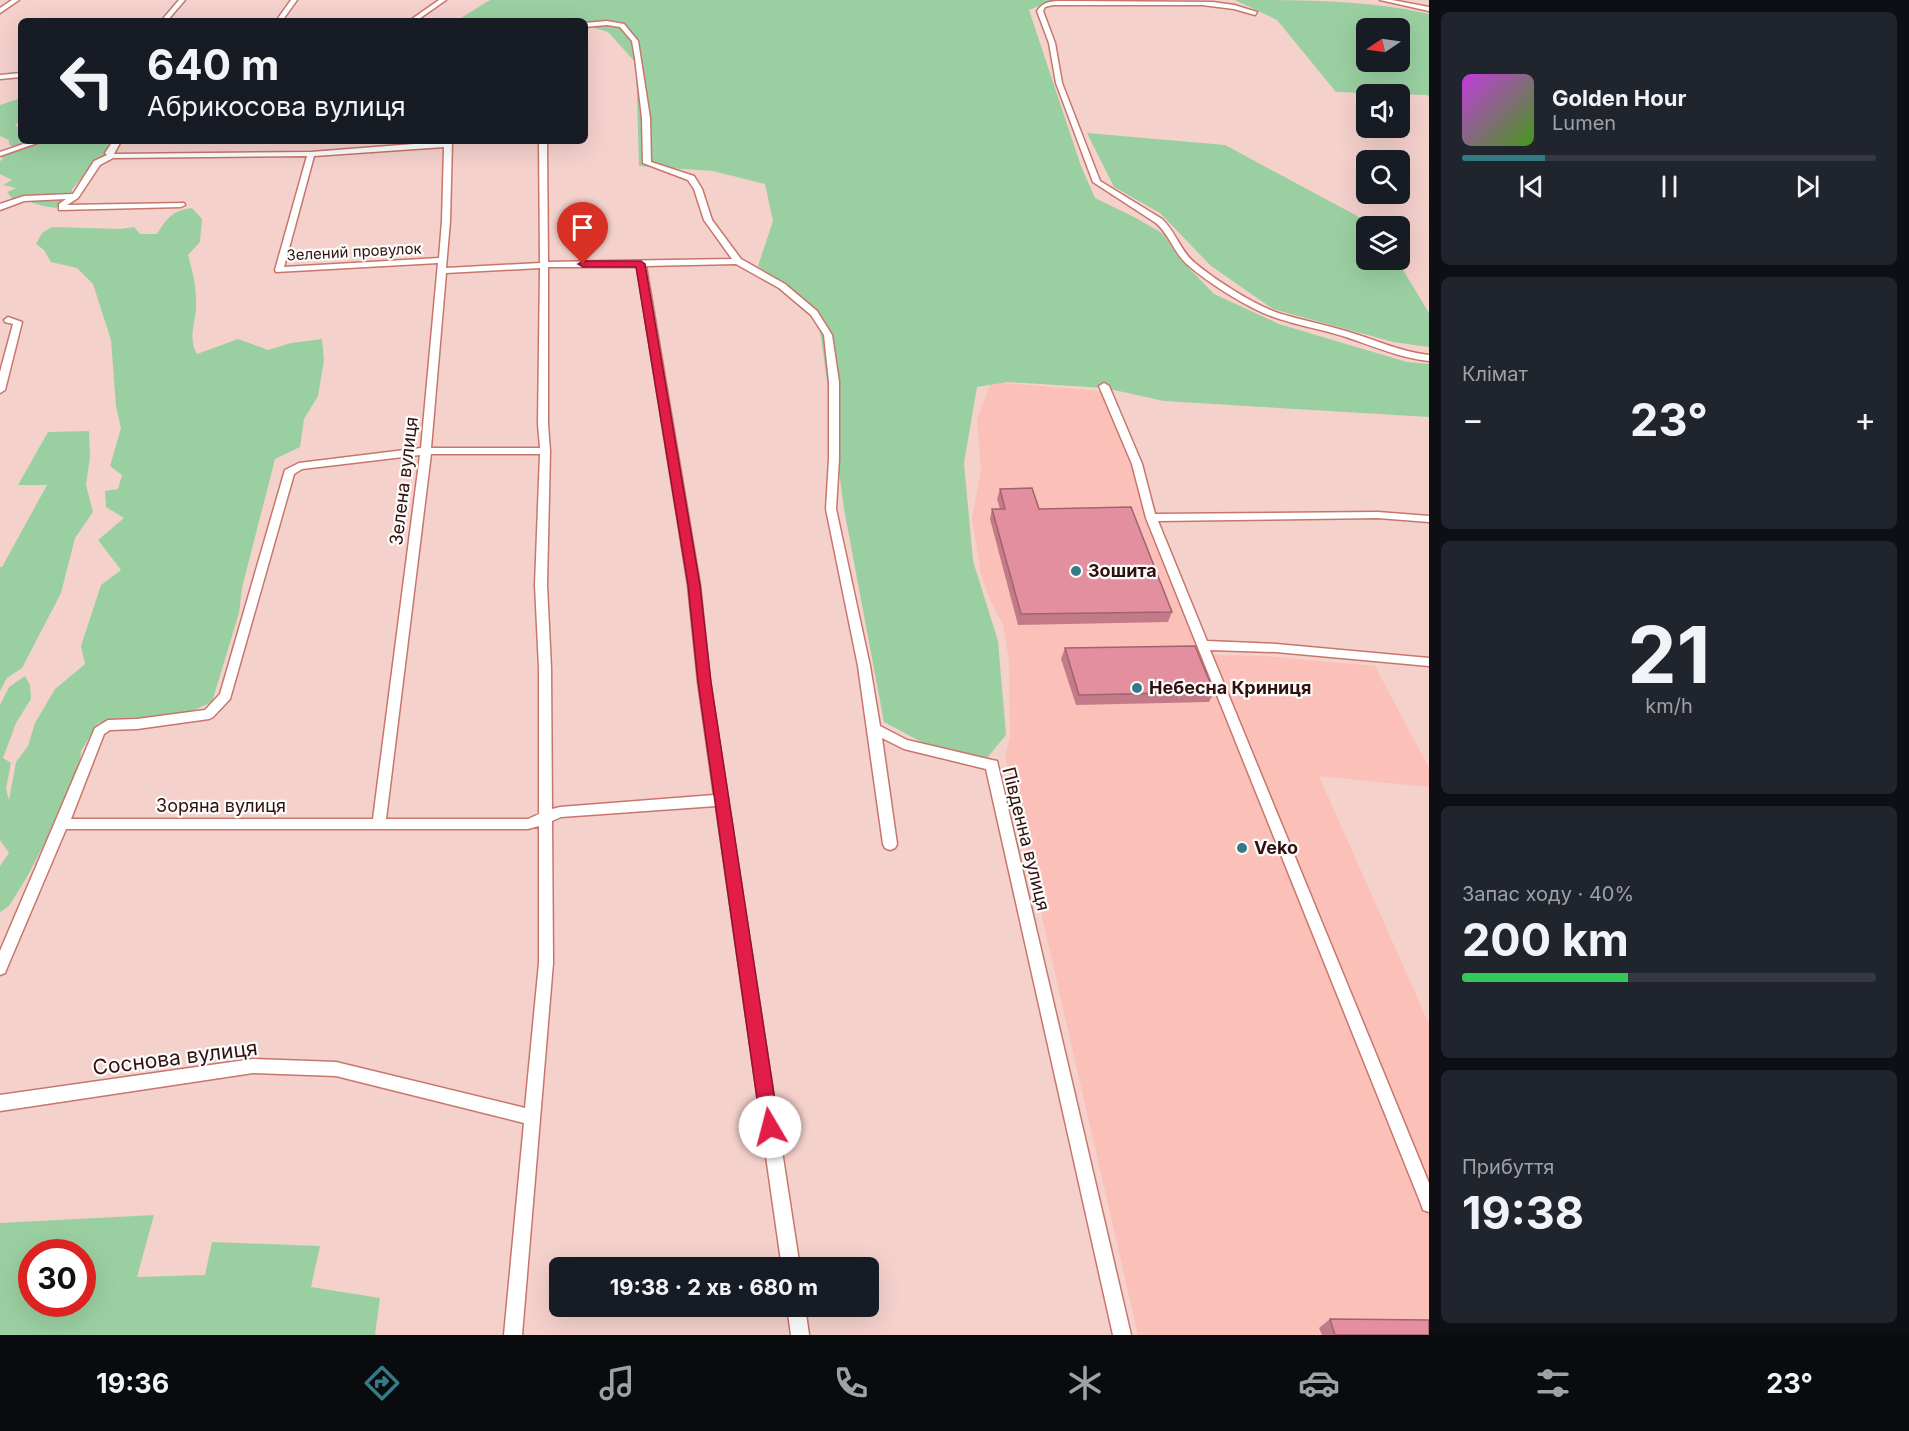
<!DOCTYPE html>
<html lang="uk">
<head>
<meta charset="utf-8">
<style>
	:root { --surface:#171b24; --page:#20242c; --text:#f1f3f6; --muted:#9ea1a6; --line:#363941; --accent:#337b85 }
	body { margin:0; font-family:Inter,sans-serif; background:var(--page); color:var(--text); height:100vh; display:flex; flex-direction:column; font-size:22px; white-space:nowrap }
	* { box-sizing:border-box; margin:0 }
	p { font-size:20px; color:var(--muted) }
	.icon { flex:none; width:33px; height:33px; fill:none; stroke:currentColor; stroke-width:2; stroke-linecap:round; stroke-linejoin:round }
	.map { position:relative; flex:1; overflow:hidden }
	.details { display:flex; flex-direction:column; gap:12px; padding:12px; background:#0d0f14; width:480px }
	.details>* { flex:none }
	.hud { position:absolute; left:18px; top:18px; width:570px; height:126px; border-radius:9px; box-shadow:0 6px 24px #0002; background:#171b24; color:var(--text); overflow:hidden }
	.needle { width:39px; rotate:257deg }
	.tools { position:absolute; left:1356px; top:18px; display:grid; gap:12px }
	.tools a { display:grid; place-items:center; width:54px; height:54px; border-radius:9px; background:var(--surface); box-shadow:0 6px 24px #0002; font-size:30px }
	.speed { position:absolute; left:18px; top:1239px; display:flex; gap:12px; font-size:30px; font-weight:700; text-align:center }
	.speed>* { display:grid; place-content:center; width:78px; height:78px; border-radius:50%; background:var(--surface); box-shadow:0 6px 24px #0002; line-height:1 }
	.speed .limit { border:9px solid #d22; background:#fff; color:#111 }
	.pin { position:absolute; display:grid; place-items:center; width:51px; height:51px; color:#fff; margin:-62px -26px; border-radius:50% 50% 50% 0; rotate:-45deg; box-shadow:0 0 6px #0007 }
	.pin .icon { rotate:45deg }
	.me { position:absolute; width:66px; margin:-33px; rotate:352deg; stroke-linejoin:round; filter:drop-shadow(0 0 4px #0008) }
	.turn { display:flex; align-items:center; gap:21px; height:126px; padding:0 30px; font-size:27px }
	.turn .icon { width:78px; height:78px; stroke-width:2.5 }
	.turn b { display:block; font-size:42px; line-height:51px }
	.big { font-size:45px; font-weight:700; line-height:1.1 }
	.details .card { flex:1; display:flex; flex-direction:column; justify-content:center; gap:9px; min-width:0; padding:0 21px; border-radius:9px; background:var(--page) }
	.details .dial { align-items:center; gap:0 }
	.dial b { font-size:78px; line-height:1 }
	.song { display:flex; align-items:center; gap:18px }
	.cover { width:72px; height:72px; border-radius:9px; background:linear-gradient(135deg,hsl(290 70% 55%),hsl(100 70% 35%)) }
	.played { height:6px; border-radius:3px; background:linear-gradient(90deg,var(--accent) 20%,var(--line) 20%) }
	.keys { display:flex; justify-content:space-around; direction:ltr }
	.heat { display:flex; justify-content:space-between; align-items:center; font-size:33px; direction:ltr }
	.charge { height:9px; border-radius:4px; background:linear-gradient(90deg,#34c759 40%,var(--line) 0) }
	.trip { position:absolute; left:549px; top:1257px; width:330px; height:60px; border-radius:9px; background:var(--surface); box-shadow:0 6px 24px #0002; font-weight:700; line-height:60px; text-align:center }
	.menu { display:flex; height:96px; justify-content:space-around; align-items:center; background:#090b0e; color:var(--muted) }
	.menu .icon { width:42px; height:42px }
	.menu .current { color:var(--accent) }
	.menu b { font-size:27px; color:var(--text) }
	main { display:flex; flex:1; min-height:0 }
	.map>svg:first-child { display:block }
	.built { fill:#fbc0b8 }
	.green { fill:#9ad0a1; fill-rule:evenodd }
	.lines { fill:none; stroke-linecap:round; stroke-linejoin:round }
	.minor-casing { stroke:#c8766c; stroke-width:3 }
	.minor { fill:#fff; fill-rule:evenodd }
	.wall { fill:#c47b89 }
	.building { fill:#e48f9f; stroke:#a0646f; stroke-width:1.5 }
	.route { fill:#e11d48; stroke:#92132f; stroke-width:1.5 }
	.poi-dot { fill:#337b85; stroke:#fcfcfc; stroke-width:2 }
	.labels { text-anchor:middle; stroke-width:4.5; stroke-linejoin:round; paint-order:stroke }
	.far-street-label { font-size:15px; fill:#31110e; stroke:#fcfcfc }
	.street-label { font-size:18px; fill:#31110e; stroke:#fcfcfc }
	.poi-label { font-size:18px; font-weight:bold; fill:#31110e; stroke:#fcfcfc; text-anchor:start }
	.near-street-label { font-size:21px; fill:#31110e; stroke:#fcfcfc }
</style>
</head>
<body>
<main>
<div class="map">
<svg width="1429" height="1335" viewBox="0 0 1429 1335">
	<rect width="100%" height="100%" fill="#f5d1cc"/>
	<path class="built" d="M991 382 1101 391 1134 467 1143 469 1163 530 1213 655 1265 656 1375 666 1429 768V787L1319 776 1429 1024V1335H1138L1005 756 1010 737 1009 660 1003 625 990 600 981 574 972 518 981 469 977 419Z"/>
	<path class="green" d="M490 0H1115L1052 1 1029 10 1081 166 1095 198 1136 218 1162 233 1182 261 1214 294 1279 324 1407 362 1429 364V417L1164 401 1105 388 1007 382 977 387 964 463 973 561 998 641 1006 735 986 759 927 745 884 722 844 509 821 337 814 313 795 292 758 266 773 221 765 184 713 171 639 166 636 63 608 32 585 25V21H456Z
		M1235 0C1299 0 1368 0 1429 14V97L1427 95 1336 92 1277 20ZM1366 28H1400V62H1366Z
		M21 98V119L15 126 21 128V141H113L102 159 95 163 72 189 71 202C53 217 33 198 13 200L7 192 16 188 3 185 12 180 0 174V161L2 160 3 152 13 147 9 144V140L0 136V105Z
		M1087 133 1225 145 1376 226H1366V260H1397L1429 313V347L1393 342 1273 309 1211 266 1160 213 1114 187Z
		M192 208 202 219 200 242 188 255C193 272 197 290 196 308 195 325 188 338 197 354L238 339 268 350 291 343 322 339 324 360 318 396 304 419 300 447 275 459 242 588 239 613 212 702 187 713 98 723 81 751 79 777 27 877 9 906 0 912V866L9 853 0 840V705L9 687 25 676 30 685 31 699 16 723 3 758 11 763 6 789 9 800 16 762 28 746 35 723 55 689 85 664 81 646 101 585 121 570 98 540 124 518 106 507 105 491 118 489 122 475 110 466 121 428 116 406 111 340 93 284 77 268 51 262 44 250 36 244 42 233 52 227 120 229 134 227 140 234H157C167 218 173 210 192 208Z
		M89 431 90 457 86 485 93 512 75 538 61 593 22 668 7 678 0 691V567H2L47 485H18L48 432Z
		M154 1215 137 1277 205 1275 212 1242 320 1246 311 1287 380 1298 375 1335H0V1223ZM82 1252V1304H32V1252Z"/>
	<g class="lines">
		<defs>
			<path id="minor" d="M12 0H19L0 13V8Z
				M179 0H185L167 21H161Z
				M291 0H297L282 21H276Z
				M439 0H446L416 21H409Z
				M1380 0H1392L1429 7V11Z
				M1067 1 1213 2 1234 5 1257 12 1255 15 1234 9 1202 5H1053L1045 7 1043 11 1055 43 1062 83 1100 181 1162 219C1176 232 1180 251 1195 263 1215 280 1253 304 1278 313 1301 320 1326 325 1349 332 1376 340 1401 352 1429 355V361C1400 358 1373 346 1346 337 1321 329 1295 325 1271 316 1248 308 1207 282 1189 266 1174 254 1170 235 1156 223L1093 182 1056 83 1049 43 1037 11C1044 0 1055 1 1067 1Z
				M607 21 624 24 638 41 650 118 651 162 694 176 702 189 712 220 741 259 785 284 817 311 832 335 839 382V459L836 509 870 666 880 726 907 740 992 760 997 761 998 765 1131 1335H1113L986 769 904 749 882 738 897 844 895 848 890 850 885 848 883 844 858 666 826 509 829 459V382L824 335 811 315 779 288 736 264 646 266 700 585 710 682 800 1268H782L716 806 561 817 552 821 553 963 522 1335H504L524 1123 336 1076 253 1073 0 1111V1095L253 1059 336 1062 525 1108 539 963V826L528 829H66L7 968 5 973 0 975V951L95 728 108 720 137 719 205 710 220 694 285 470 299 463 421 448 438 263 276 272 275 270 307 156 113 158 100 165 78 198 67 205 184 203 185 205 181 207 59 210V204L66 199 24 201 0 210V204L24 196 73 194 94 161 107 155 105 153 113 141H121L114 154 311 152 452 141 450 221 446 268 540 263 539 141H547L548 262 732 259 704 220 694 189 688 180 643 163 642 118 635 58 632 41 620 27 607 25 585 27V23ZM444 147 442 221 439 258 284 267 314 156ZM548 267H637L688 585 698 682 714 795 560 807 552 809 551 668 547 585 550 451 548 424ZM540 268 538 424 540 448H431L446 273ZM431 454H540L535 585 539 668V814L528 819H386ZM420 455 373 819H71L104 734 110 730 137 729 209 719 213 717 230 699 294 474 302 469Z
				M21 73V77L0 79V75Z
				M32 141H43L0 156V152Z
				M8 317 22 322 5 390 0 393V372L13 324 5 322 4 320Z
				M1104 383 1109 386 1142 464 1155 514 1378 512 1429 516V522L1378 518 1158 521 1207 641 1276 644 1429 658V666L1276 652 1210 650 1429 1183V1212L1423 1210 1421 1204 1146 518 1132 464 1099 386Z
				M787 1306H805L809 1335H791Z"/>
		</defs>
		<use href="#minor" class="minor-casing"/>
		<use href="#minor" class="minor"/>
	</g>
	<path class="wall" d="M1000 489 1039 509 1172 612 1168 622 1018 625 990 519 992 509H1000L997 499Z
		M1065 648 1214 692 1209 702 1076 705 1061 659Z
		M1330 1319 1429 1335H1322L1319 1328Z"/>
	<path class="building" d="M1032 488 1039 509 1131 507 1172 612 1021 614 992 509H1005L1000 489Z
		M1195 646 1214 692 1079 695 1065 648Z
		M1330 1319 1429 1320V1335H1335Z"/>
	<path class="route" d="M641 261 645 264 700 585 711 682 779 1127 777 1134 770 1136 764 1134 761 1127 698 682 688 585 636 267H583L578 264 583 261Z"/>
	<g class="poi-dot">
		<circle cx="1076" cy="571" r="6"/>
		<circle cx="1137" cy="688" r="6"/>
		<circle cx="1242" cy="848" r="6"/>
	</g>
	<g class="labels">
		<g class="far-street-label">
			<text transform="translate(354 252) rotate(-3)" y="5">Зелений провулок</text>
		</g>
		<g class="street-label">
			<text transform="translate(404 481) rotate(-83)" y="6">Зелена вулиця</text>
			<text x="221" y="812">Зоряна вулиця</text>
			<text transform="translate(1026 839) rotate(76)" y="6">Південна вулиця</text>
		</g>
		<g class="poi-label">
			<text x="1088" y="577">Зошита</text>
			<text x="1149" y="694">Небесна Криниця</text>
			<text x="1254" y="854">Veko</text>
		</g>
		<g class="near-street-label">
			<text transform="translate(175 1058) rotate(-7)" y="7">Соснова вулиця</text>
		</g>
	</g>
</svg>
<div class="tools">
<a><svg class="needle" viewBox="-14 -14 28 28"><path d="M0-13l5 13h-10z" fill="#e53935"/><path d="M0 13l5-13h-10z" fill="#9ea1a6"/></svg></a>
<a><svg class="icon" aria-label="sound" viewBox="0 0 24 24"><path d="M4 9h4l5-4v14l-5-4H4zM17 9q2 3 0 6"/></svg></a>
<a><svg class="icon" aria-label="search" viewBox="0 0 24 24"><circle cx="10" cy="10" r="6"/><path d="M15 15l6 6"/></svg></a>
<a><svg class="icon" aria-label="layers" viewBox="0 0 24 24"><path d="M12 4l9 5-9 5-9-5zM3 14l9 5 9-5"/></svg></a>
</div>
<div class="speed"><div class="limit">30</div></div>
<div class="pin" style="left:583px;top:264px;background:#d93025"><svg class="icon" aria-label="arrive" viewBox="0 0 24 24"><path d="M6 21V4h12l-3 4 3 4H6"/></svg></div>
<svg class="me" style="left:770px;top:1127px" viewBox="-20 -20 40 40"><circle r="19" fill="#fff"/><path d="M0-13L10 11 0 6-10 11z" fill="#e11d48"/></svg>
<div class="trip">19:38 · 2 хв · 680 m</div>
<div class="hud">
<div class="turn"><svg class="icon" aria-label="left" viewBox="0 0 24 24"><path d="M17 20v-9H6M10 6l-5 5 5 5"/></svg><div><b>640 m</b>Абрикосова вулиця</div></div>
</div>
</div>
<section class="details">
<div class="card">
<div class="song"><i class="cover"></i><div><b>Golden Hour</b><p>Lumen</p></div></div>
<div class="played"></div>
<div class="keys"><svg class="icon" aria-label="previous" viewBox="0 0 24 24"><path d="M18 5L8 12l10 7zM5 5v14"/></svg><svg class="icon" aria-label="pause" viewBox="0 0 24 24"><path d="M8 5v14M16 5v14"/></svg><svg class="icon" aria-label="next" viewBox="0 0 24 24"><path d="M6 5l10 7-10 7zM19 5v14"/></svg></div>
</div>
<div class="card"><p>Клімат</p>
<div class="heat"><a>−</a><b class="big">23°</b><a>+</a></div>
</div>
<div class="card dial"><b>21</b><p>km/h</p></div>
<div class="card"><p>Запас ходу · 40%</p><b class="big">200 km</b><div class="charge"></div></div>
<div class="card"><p>Прибуття</p><b class="big">19:38</b></div>
</section>
</main>
<nav class="menu">
<b>19:36</b>
<svg class="icon current" aria-label="directions" viewBox="0 0 24 24"><path d="M12 3l9 9-9 9-9-9zM9 14v-3h6M13 9l2 2-2 2"/></svg>
<svg class="icon" aria-label="music" viewBox="0 0 24 24"><path d="M9 18V5l10-2v13"/><circle cx="6" cy="18" r="3"/><circle cx="16" cy="16" r="3"/></svg>
<svg class="icon" aria-label="phone" viewBox="0 0 24 24"><path d="M5 4h4l2 5-3 2q2 4 5 5l2-3 5 2v4C11 20 4 13 5 4z"/></svg>
<svg class="icon" aria-label="climate" viewBox="0 0 24 24"><path d="M12 3v18M4 7l16 10M4 17L20 7"/></svg>
<svg class="icon" aria-label="car" viewBox="0 0 24 24"><path d="M5 17H2v-5l4-1 3-4h7l3 4 3 1v5h-3M9 17h6M6 11h13"/><circle cx="7" cy="17" r="2"/><circle cx="17" cy="17" r="2"/></svg>
<svg class="icon" aria-label="filters" viewBox="0 0 24 24"><path d="M4 7h16M4 17h16"/><circle cx="9" cy="7" r="2"/><circle cx="15" cy="17" r="2"/></svg>
<b>23°</b>
</nav>
</body>
</html>
